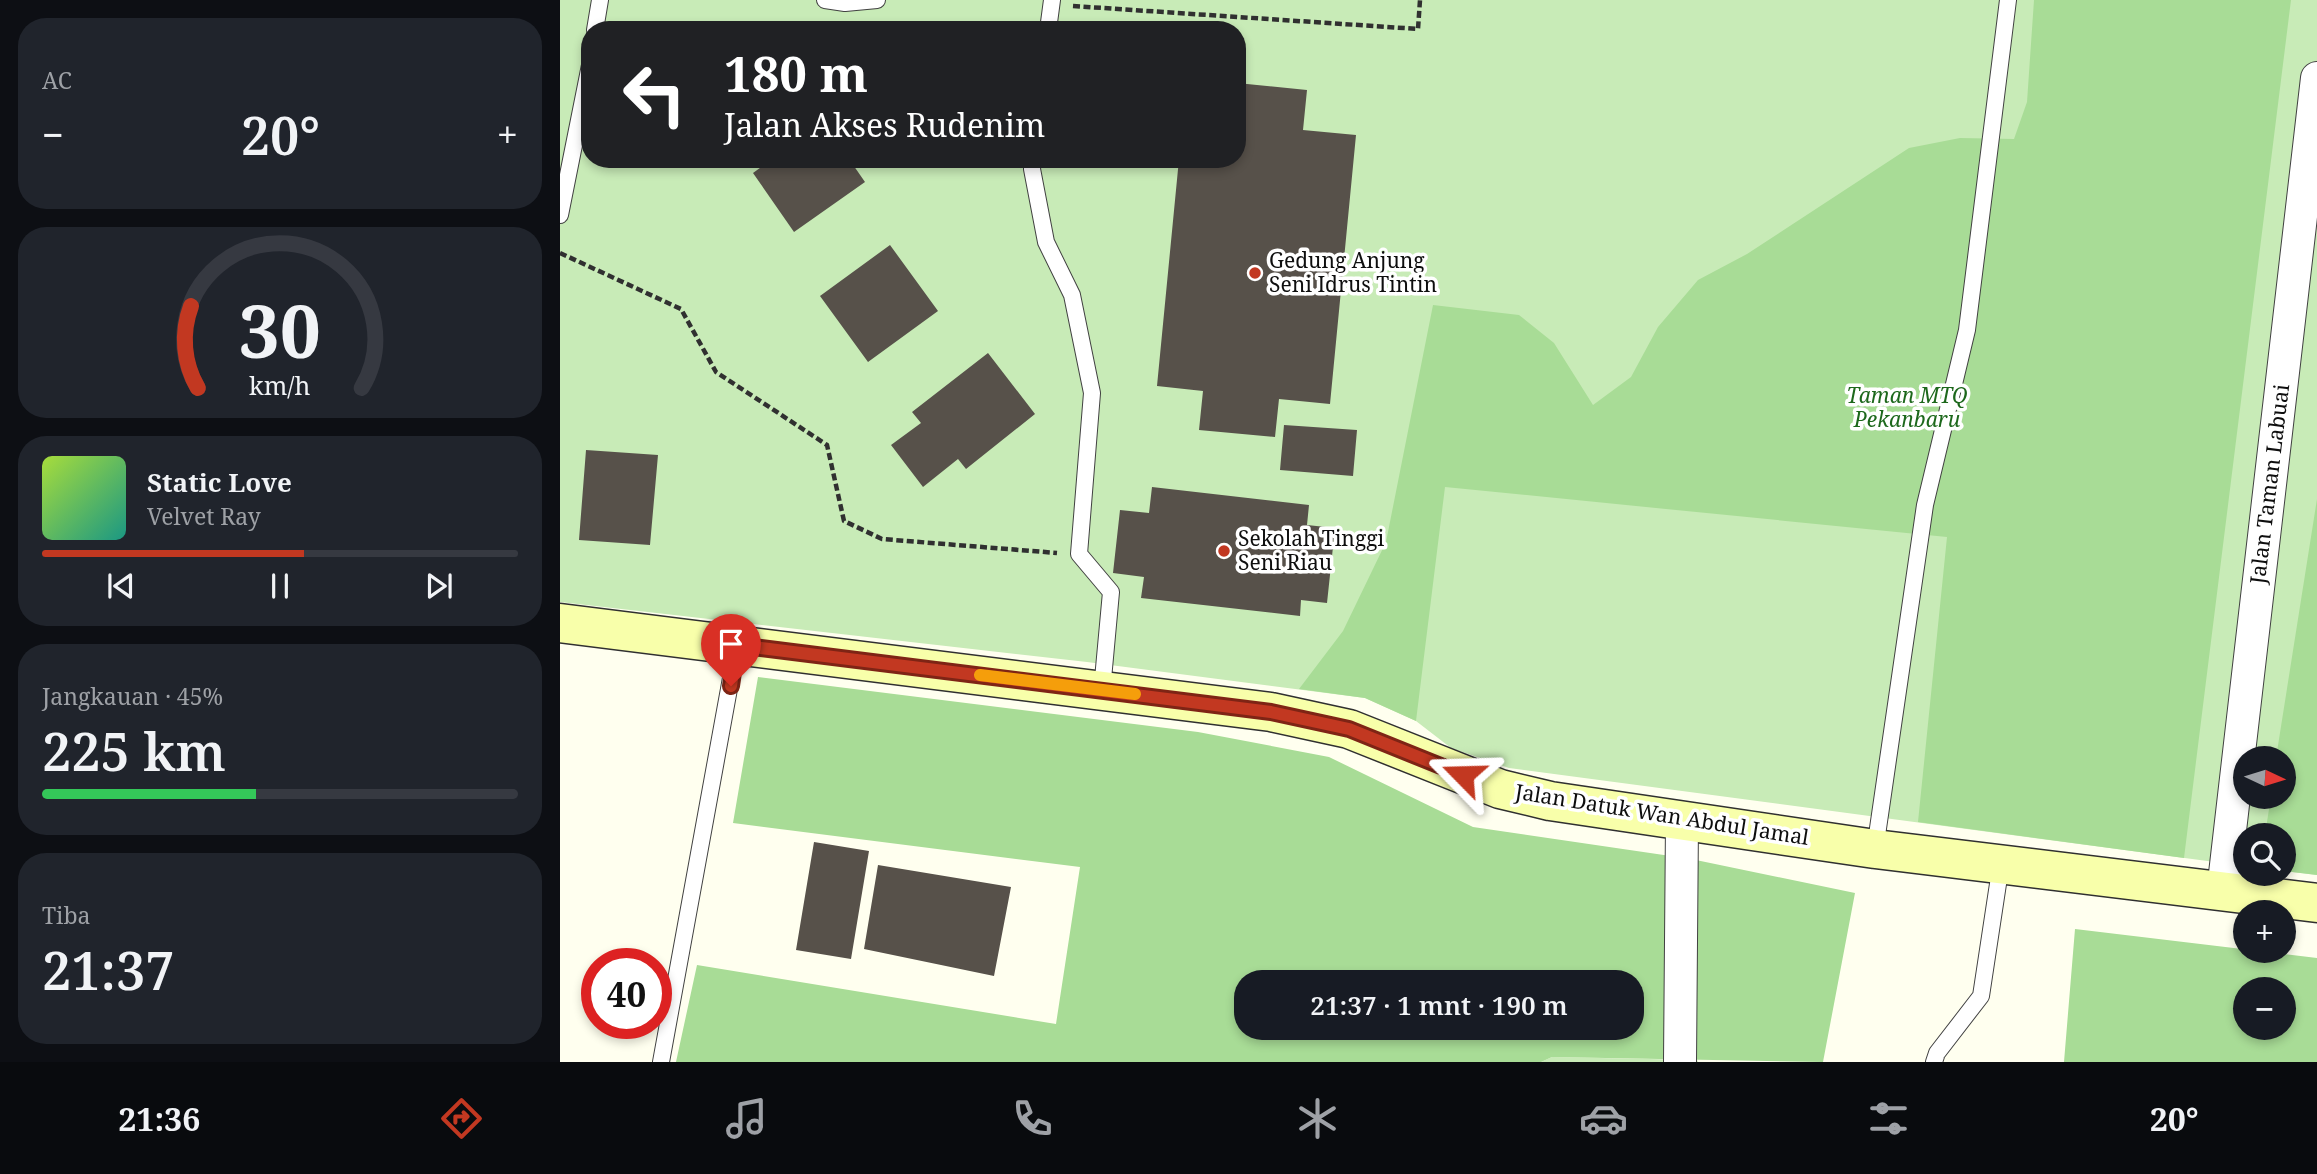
<!DOCTYPE html>
<html lang="id">
<head>
<meta charset="utf-8">
<style>
	:root { --surface:#171b24; --page:#20242c; --text:#f1f3f6; --muted:#9ea1a6; --line:#363941; --accent:#c23821 }
	body { margin:0; font-family:"Noto Serif",serif; background:var(--page); color:var(--text); height:100vh; display:flex; flex-direction:column; font-size:26px; white-space:nowrap }
	* { box-sizing:border-box; margin:0 }
	p { font-size:23px; color:var(--muted) }
	.icon { flex:none; width:38px; height:38px; fill:none; stroke:currentColor; stroke-width:2; stroke-linecap:round; stroke-linejoin:round }
	.map { position:relative; flex:1; overflow:hidden }
	.drawer { display:flex; flex-direction:column; gap:18px; padding:18px; background:#0d0f14; width:560px }
	.drawer>* { flex:none }
	.guide { position:absolute; left:21px; top:21px; width:665px; height:147px; border-radius:28px; box-shadow:0 4px 10px #0003; background:#202124; color:#fff; overflow:hidden }
	.needle { width:46px; rotate:94deg }
	.buttons { position:absolute; left:1673px; top:746px; display:grid; gap:14px }
	.buttons a { display:grid; place-items:center; width:63px; height:63px; border-radius:50%; background:var(--surface); box-shadow:0 4px 10px #0003; font-size:35px }
	.speed { position:absolute; left:21px; top:948px; display:flex; gap:14px; font-size:35px; font-weight:700; text-align:center }
	.speed>* { display:grid; place-content:center; width:91px; height:91px; border-radius:50%; background:var(--surface); box-shadow:0 4px 10px #0003; line-height:1 }
	.speed .limit { border:10px solid #d22; background:#fff; color:#111 }
	.pin { position:absolute; display:grid; place-items:center; width:60px; height:60px; color:#fff; margin:-72px -30px; border-radius:50% 50% 50% 0; rotate:-45deg; box-shadow:0 0 7px #0007 }
	.pin .icon { rotate:45deg }
	.me { position:absolute; width:77px; margin:-38px; rotate:292deg; stroke-linejoin:round; filter:drop-shadow(0 0 5px #0008) }
	.turn { display:flex; align-items:center; gap:24px; height:147px; padding:0 28px; font-size:32px }
	.turn .icon { width:91px; height:91px; stroke-width:2.5 }
	.turn b { display:block; font-size:49px; line-height:60px }
	.big { font-size:52px; font-weight:600; line-height:1.1 }
	.drawer .widget { flex:1; display:flex; flex-direction:column; justify-content:center; gap:10px; min-width:0; padding:0 24px; border-radius:28px; background:var(--page) }
	.drawer .dial { align-items:center; gap:0 }
	.dial svg { height:182px; overflow:visible; fill:none; stroke:var(--line); stroke-width:7; stroke-linecap:round; text-anchor:middle }
	.dial text { fill:var(--text); stroke:none }
	.song { display:flex; align-items:center; gap:21px }
	.cover { width:84px; height:84px; border-radius:10px; background:linear-gradient(135deg,hsl(80 70% 55%),hsl(170 70% 35%)) }
	.played { height:7px; border-radius:4px; background:linear-gradient(90deg,var(--accent) 55%,var(--line) 55%) }
	.keys { display:flex; justify-content:space-around; direction:ltr }
	.heat { display:flex; justify-content:space-between; align-items:center; font-size:38px; direction:ltr }
	.charge { height:10px; border-radius:5px; background:linear-gradient(90deg,#34c759 45%,var(--line) 0) }
	.trip { position:absolute; left:674px; top:970px; width:410px; height:70px; border-radius:28px; background:var(--surface); box-shadow:0 4px 10px #0003; font-weight:600; line-height:70px; text-align:center }
	.tabs { display:flex; height:112px; justify-content:space-around; align-items:center; background:#090b0e; color:var(--muted) }
	.tabs .icon { width:49px; height:49px }
	.tabs .current { color:var(--accent) }
	.tabs b { font-size:32px; color:var(--text) }
	main { display:flex; flex:1; min-height:0 }
	.map>svg:first-child { display:block }
	.green { fill:#c8ebb7; fill-rule:evenodd }
	.forest { fill:#a8dc96; fill-rule:evenodd }
	.building { fill:#57514a }
	.lines { fill:none; stroke-linecap:round; stroke-linejoin:round }
	.lane-casing { stroke:#414141; stroke-width:18 }
	.street-casing { stroke:#414141; stroke-width:34 }
	.secondary-casing { stroke:#303030; stroke-width:41 }
	.path { stroke:#303030; stroke-width:4.5; stroke-dasharray:7 3.5; stroke-linecap:butt }
	.lane { stroke:#fff; stroke-width:16 }
	.street { stroke:#fff; stroke-width:32 }
	.secondary { stroke:#f8ffaa; stroke-width:38 }
	.route-casing { stroke:#7e2415; stroke-width:18 }
	.route { stroke:#c23821; stroke-width:12 }
	.slow { stroke:#f59e0b; stroke-width:12 }
	.poi-dot { fill:#c23821; stroke:#fff; stroke-width:2.5 }
	.labels { text-anchor:middle; stroke-width:7; stroke-linejoin:round; paint-order:stroke }
	.poi-label { font-size:21px; fill:#0e0e0e; stroke:#fff; text-anchor:start }
	.park-label { font-size:21px; font-style:italic; fill:#1d681c; stroke:#fff }
	.street-label { font-size:21px; fill:#0e0e0e; stroke:#fff }
</style>
</head>
<body>
<main>
<section class="drawer">
<div class="widget"><p>AC</p>
<div class="heat"><a>−</a><b class="big">20°</b><a>+</a></div>
</div>
<div class="widget dial"><svg viewBox="0 0 100 80">
<path d="M14 69A42 42 0 1 1 86 69"/>
<path d="M14 69A42 42 0 0 1 11 33" stroke="#c23821"/>
<text x="50" y="56" font-size="32" font-weight="700">30</text>
<text x="50" y="72" font-size="11">km/h</text>
</svg></div>
<div class="widget">
<div class="song"><i class="cover"></i><div><b>Static Love</b><p>Velvet Ray</p></div></div>
<div class="played"></div>
<div class="keys"><svg class="icon" aria-label="previous" viewBox="0 0 24 24"><path d="M18 5L8 12l10 7zM5 5v14"/></svg><svg class="icon" aria-label="pause" viewBox="0 0 24 24"><path d="M8 5v14M16 5v14"/></svg><svg class="icon" aria-label="next" viewBox="0 0 24 24"><path d="M6 5l10 7-10 7zM19 5v14"/></svg></div>
</div>
<div class="widget"><p>Jangkauan · 45%</p><b class="big">225 km</b><div class="charge"></div></div>
<div class="widget"><p>Tiba</p><b class="big">21:37</b></div>
</section>
<div class="map">
<svg width="1757" height="1062" viewBox="0 0 1757 1062">
	<rect width="100%" height="100%" fill="#ffffef"/>
	<path class="green" d="M0 0H1757V875L1724 871V835H1685V866L949 768 891 748 856 721 805 698 527 662 0 602ZM30 30H677V159H30ZM1685 758H1724V796H1685Z
		M992 1057 1137 1060 1138 1062H981Z"/>
	<path class="forest" d="M1474 0H1731L1624 858 1358 822 1387 537 885 487 856 721 805 698 739 689 783 631 826 542 873 305 959 315 994 343 1033 405 1071 377 1098 327 1138 280 1187 254 1349 148 1400 138 1454 139 1467 102Z
		M1757 499V875L1724 871V835H1705L1711 796H1724V758H1716Z
		M198 677 638 732 769 757 913 827 1131 859 1295 893 1263 1062 992 1057 981 1062H116L137 965 496 1024 520 867 173 823ZM686 982H1071V1027H686Z
		M1515 929 1757 958V1062H1504ZM1685 989H1724V1027H1685Z"/>
	<path class="building" d="M677 83 747 90 743 130 796 135 770 404 719 399 715 437 639 430 643 391 597 386 619 159H677Z
		M212 159H289L305 182 234 232 193 173Z
		M330 245 378 311 308 362 260 296Z
		M428 353 475 414 406 469 398 459 363 487 331 445 361 423 352 412Z
		M724 425 797 430 793 476 720 470Z
		M26 450 98 455 90 545 19 540Z
		M592 487 749 505 747 525 775 528 767 603 741 600 740 616 581 598 584 577 553 573 560 510 589 513Z
		M254 842 309 851 291 959 236 950Z
		M318 865 451 887 434 976 304 949Z"/>
	<g class="lines">
		<defs>
			<path id="lane" d="M265 0 285 3 317 0
				M35 30 40 0
				M488 30 492 0
				M473 159 472 169 486 242 512 295 532 393 519 554 551 592 542 690
				M0 215 30 65
				M1315 849 1365 505 1407 330 1448 0
				M101 1062 177 645
				M1374 1062 1377 1053 1421 996 1441 864"/>
			<path id="street" d="M1663 891 1757 78
				M1120 1062 1122 822"/>
			<path id="secondary" d="M0 623 711 712 789 729 940 789 990 801 1315 849 1757 903"/>
		</defs>
		<use href="#lane" class="lane-casing"/>
		<use href="#street" class="street-casing"/>
		<use href="#secondary" class="secondary-casing"/>
		<path class="path" d="M513 6 858 29 860 0
			M0 253 121 309 156 372 267 445 284 521 322 539 497 553"/>
		<use href="#lane" class="lane"/>
		<use href="#street" class="street"/>
		<use href="#secondary" class="secondary"/>
	</g>
	<g class="lines">
		<defs>
			<path id="route" d="M171 686 177 645 711 712 789 729 903 775"/>
		</defs>
		<use href="#route" class="route-casing"/>
		<use href="#route" class="route"/>
		<path class="slow" d="M420 675 575 694"/>
	</g>
	<g class="poi-dot">
		<circle cx="695" cy="273" r="7"/>
		<circle cx="664" cy="551" r="7"/>
	</g>
	<g class="labels">
		<g class="poi-label">
			<text x="709" y="268">Gedung Anjung<tspan x="709" dy="24">Seni Idrus Tintin</tspan></text>
			<text x="678" y="546">Sekolah Tinggi<tspan x="678" dy="24">Seni Riau</tspan></text>
		</g>
		<g class="park-label">
			<text x="1347" y="403">Taman MTQ<tspan x="1347" dy="24">Pekanbaru</tspan></text>
		</g>
		<g class="street-label">
			<text transform="translate(1710 484) rotate(-83)" y="7">Jalan Taman Labuai</text>
			<text transform="translate(1102 815) rotate(9)" y="7">Jalan Datuk Wan Abdul Jamal</text>
		</g>
	</g>
</svg>
<div class="buttons">
<a><svg class="needle" viewBox="-14 -14 28 28"><path d="M0-13l5 13h-10z" fill="#e53935"/><path d="M0 13l5-13h-10z" fill="#9ea1a6"/></svg></a>
<a><svg class="icon" aria-label="search" viewBox="0 0 24 24"><circle cx="10" cy="10" r="6"/><path d="M15 15l6 6"/></svg></a>
<a>+</a>
<a>−</a>
</div>
<div class="speed"><div class="limit">40</div></div>
<div class="pin" style="left:171px;top:686px;background:#d93025"><svg class="icon" aria-label="arrive" viewBox="0 0 24 24"><path d="M6 21V4h12l-3 4 3 4H6"/></svg></div>
<svg class="me" style="left:903px;top:775px" viewBox="-20 -20 40 40"><path d="M0-17L14 15 0 8-14 15z" fill="#c23821" stroke="#fff" stroke-width="4"/></svg>
<div class="trip">21:37 · 1 mnt · 190 m</div>
<div class="guide">
<div class="turn"><svg class="icon" aria-label="left" viewBox="0 0 24 24"><path d="M17 20v-9H6M10 6l-5 5 5 5"/></svg><div><b>180 m</b>Jalan Akses Rudenim</div></div>
</div>
</div>
</main>
<nav class="tabs">
<b>21:36</b>
<svg class="icon current" aria-label="directions" viewBox="0 0 24 24"><path d="M12 3l9 9-9 9-9-9zM9 14v-3h6M13 9l2 2-2 2"/></svg>
<svg class="icon" aria-label="music" viewBox="0 0 24 24"><path d="M9 18V5l10-2v13"/><circle cx="6" cy="18" r="3"/><circle cx="16" cy="16" r="3"/></svg>
<svg class="icon" aria-label="phone" viewBox="0 0 24 24"><path d="M5 4h4l2 5-3 2q2 4 5 5l2-3 5 2v4C11 20 4 13 5 4z"/></svg>
<svg class="icon" aria-label="climate" viewBox="0 0 24 24"><path d="M12 3v18M4 7l16 10M4 17L20 7"/></svg>
<svg class="icon" aria-label="car" viewBox="0 0 24 24"><path d="M5 17H2v-5l4-1 3-4h7l3 4 3 1v5h-3M9 17h6M6 11h13"/><circle cx="7" cy="17" r="2"/><circle cx="17" cy="17" r="2"/></svg>
<svg class="icon" aria-label="filters" viewBox="0 0 24 24"><path d="M4 7h16M4 17h16"/><circle cx="9" cy="7" r="2"/><circle cx="15" cy="17" r="2"/></svg>
<b>20°</b>
</nav>
</body>
</html>
